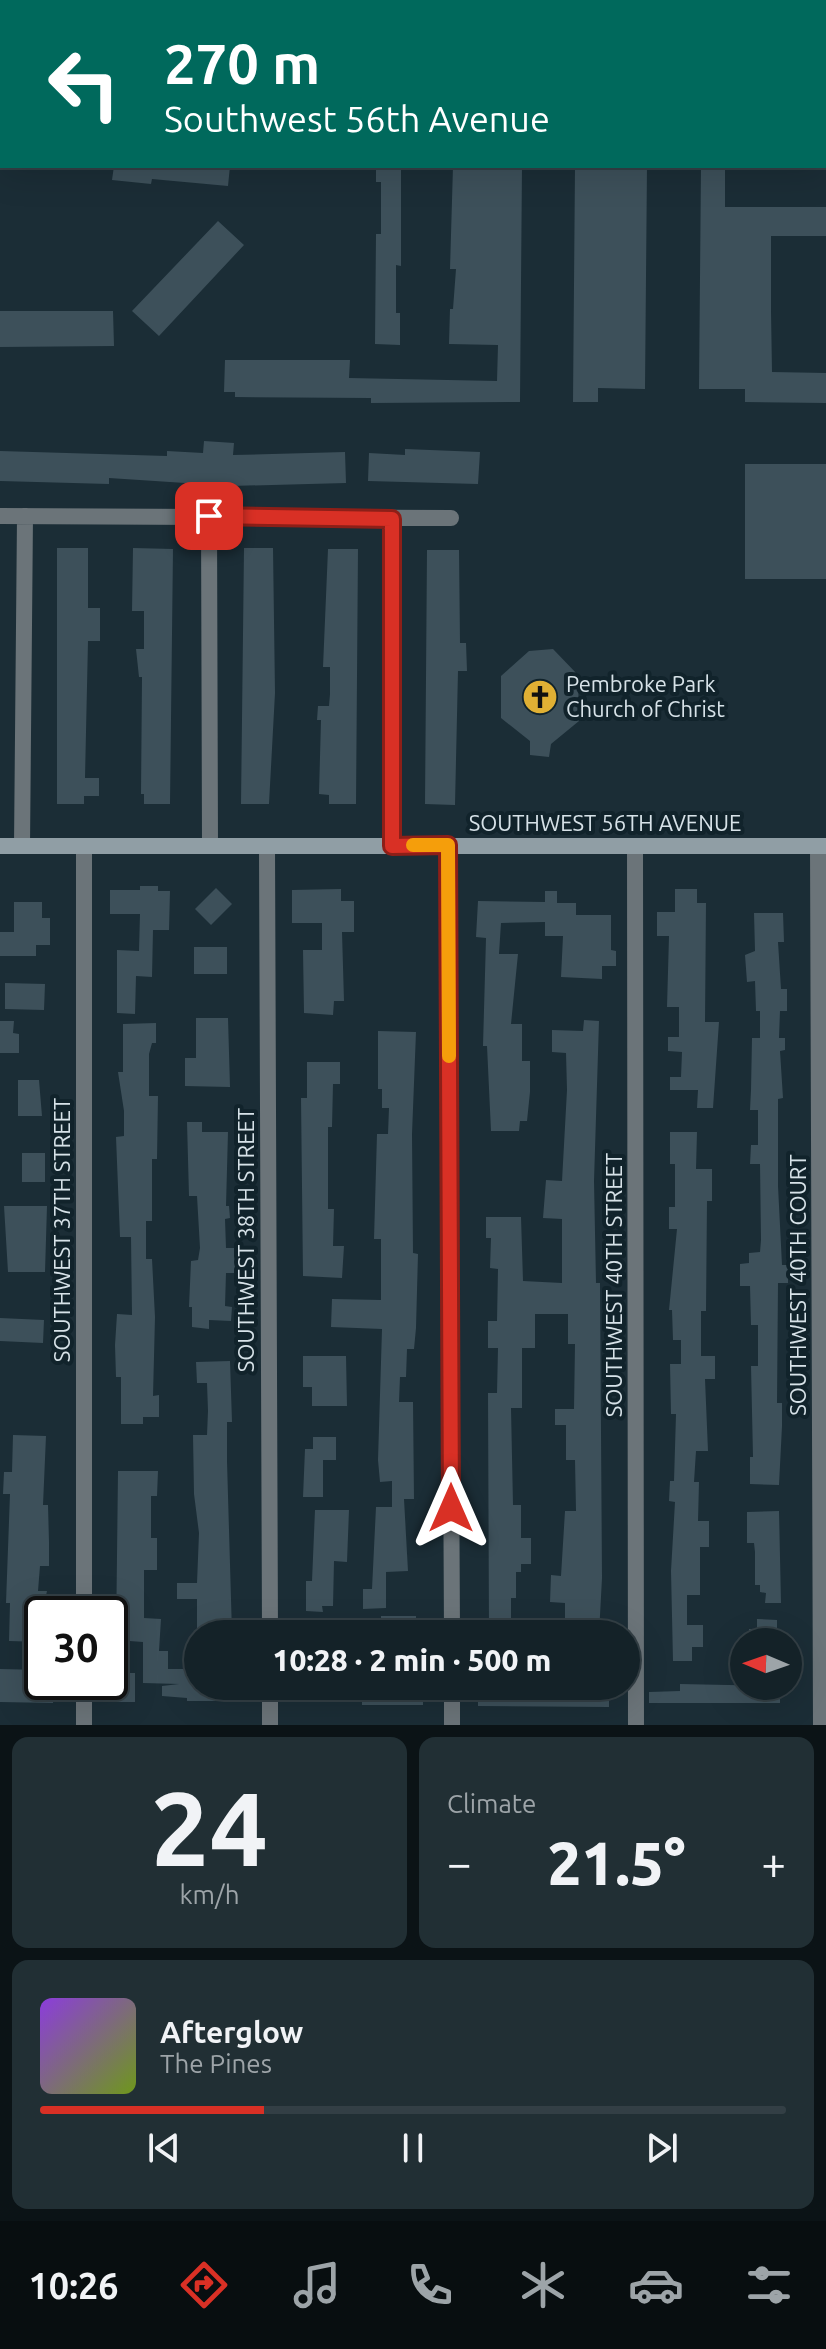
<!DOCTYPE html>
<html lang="en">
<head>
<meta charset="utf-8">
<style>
	:root { --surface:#142228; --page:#212f34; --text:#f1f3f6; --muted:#9da4a8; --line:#333f45; --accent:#d93025 }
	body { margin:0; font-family:Ubuntu,sans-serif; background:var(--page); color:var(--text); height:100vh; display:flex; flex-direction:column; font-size:30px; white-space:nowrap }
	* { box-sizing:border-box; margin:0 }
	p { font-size:26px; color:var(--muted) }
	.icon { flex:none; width:44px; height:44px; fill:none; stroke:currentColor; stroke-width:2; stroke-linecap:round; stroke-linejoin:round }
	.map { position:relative; height:1725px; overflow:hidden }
	.side { display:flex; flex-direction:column; gap:12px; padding:12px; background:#0b1316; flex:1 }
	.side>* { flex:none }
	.banner { position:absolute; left:0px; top:0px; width:826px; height:168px; box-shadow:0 8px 32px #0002,0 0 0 2px var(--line); background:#00695c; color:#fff; overflow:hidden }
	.needle { width:52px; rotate:272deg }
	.buttons { position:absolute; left:730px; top:1628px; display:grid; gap:16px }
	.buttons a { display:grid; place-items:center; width:72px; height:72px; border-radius:50%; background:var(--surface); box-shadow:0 8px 32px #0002,0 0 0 2px var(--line); font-size:40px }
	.speed { position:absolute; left:24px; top:1596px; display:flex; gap:16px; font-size:40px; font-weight:700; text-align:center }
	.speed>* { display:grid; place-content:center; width:104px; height:104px; border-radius:50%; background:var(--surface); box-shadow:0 8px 32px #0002,0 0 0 2px var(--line); line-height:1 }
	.speed .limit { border:4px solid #111; border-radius:12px; background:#fff; color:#111 }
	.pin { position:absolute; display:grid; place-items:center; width:68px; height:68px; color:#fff; margin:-34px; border-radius:16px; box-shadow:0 4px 12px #0006 }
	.me { position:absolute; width:88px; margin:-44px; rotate:0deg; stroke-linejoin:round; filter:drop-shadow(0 0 6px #0008) }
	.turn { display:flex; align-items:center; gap:28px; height:168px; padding:0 32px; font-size:36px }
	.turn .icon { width:104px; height:104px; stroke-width:2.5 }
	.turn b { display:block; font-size:56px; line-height:68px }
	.big { font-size:60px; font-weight:800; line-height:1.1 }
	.side .card { flex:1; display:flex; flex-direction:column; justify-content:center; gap:12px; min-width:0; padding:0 28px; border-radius:16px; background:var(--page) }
	.side .dial { align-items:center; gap:0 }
	.dial b { font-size:104px; line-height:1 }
	.song { display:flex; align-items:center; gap:24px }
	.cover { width:96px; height:96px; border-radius:12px; background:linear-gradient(135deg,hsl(270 70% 55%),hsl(80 70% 35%)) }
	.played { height:8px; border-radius:4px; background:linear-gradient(90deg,var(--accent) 30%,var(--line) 30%) }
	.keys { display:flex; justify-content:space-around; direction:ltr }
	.heat { display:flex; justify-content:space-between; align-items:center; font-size:44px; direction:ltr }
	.side .tiles { flex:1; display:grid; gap:12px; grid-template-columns:1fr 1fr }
	.card:last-child { grid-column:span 2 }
	.trip { position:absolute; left:184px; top:1620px; width:456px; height:80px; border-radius:40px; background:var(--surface); box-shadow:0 8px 32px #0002,0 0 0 2px var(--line); font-weight:800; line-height:80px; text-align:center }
	.tabs { display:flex; height:128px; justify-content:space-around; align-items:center; background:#080e10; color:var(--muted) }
	.tabs .icon { width:56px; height:56px }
	.tabs .current { color:var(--accent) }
	.tabs b { font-size:36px; color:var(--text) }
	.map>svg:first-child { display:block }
	.building { fill:#3d505a }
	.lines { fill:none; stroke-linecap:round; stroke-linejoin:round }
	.street { stroke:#6b7479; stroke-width:16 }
	.secondary { stroke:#909ea5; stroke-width:16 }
	.route-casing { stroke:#8d1f18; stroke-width:20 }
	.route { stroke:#d93025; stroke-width:14 }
	.slow { stroke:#f59e0b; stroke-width:14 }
	.labels { text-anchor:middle; stroke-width:8; stroke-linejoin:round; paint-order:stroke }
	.poi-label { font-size:22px; fill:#d7e2e8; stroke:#11232b; text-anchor:start }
	.street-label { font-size:22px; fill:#d7e2e8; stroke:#11232b }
</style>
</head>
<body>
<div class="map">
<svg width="826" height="1725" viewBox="0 0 826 1725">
	<rect width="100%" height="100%" fill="#1b2d36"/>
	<path class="building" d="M114 166H230L228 186 152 179 151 184 112 180Z
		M376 166H401V266L396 265V313H400V345L375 344 376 234H381V182H376Z
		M453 166H522L520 402 371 403V398L235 397V392H224L225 360H350L349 378 497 381 498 345 449 344 450 309H453L456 269H450Z
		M575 166H647L645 389 598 388V402H573Z
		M701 166H725V207H826V236H771V311L772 372 826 373V403L745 402V389H699Z
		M218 221 244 245 159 336 132 311Z
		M0 311H113L114 346 0 347Z
		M204 441 234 443 233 455 345 452 346 483 231 486 109 478V484L0 481V451L167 456V451L203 453Z
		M405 449 480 452 478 484 368 481 369 453 405 455Z
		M745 464H826V579H745Z
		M57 548H88V608H100V641H88L85 778H99V796H84V804H57Z
		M133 548 173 549 170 804H144V794H141L142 677H139L136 649H144V611H132Z
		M244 548H273L275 693 269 804H241Z
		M328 549H358L356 804H329V795L319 794 321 720H317L318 706H329L330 694V667H323Z
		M427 550H459L460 643H466L467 671H458L455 805 425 804Z
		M553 649 578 675 579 721 551 744 549 757 530 755V741L501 718V676L529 651Z
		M140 886H158V891H170L169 930H153L152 977 136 976 135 1014 117 1013V950L139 951 140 914H110V890H140Z
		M216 888 232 904 211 925 195 909Z
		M341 889V901H354V932H342L344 1001H334L333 1015 304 1013 303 950H322V923H292V890Z
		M675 889H697V903H706L705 1022H719L713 1108H697L698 1090H670V1077H681L682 1052 668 1051V1037H679V1007H667L669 936H657V912H675Z
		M545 891H557V903H576V915H611V950L616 951V966H602V979L561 977 563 936H545V922L501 923 499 954H518L511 1024H522V1061H530V1092L527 1121H520L519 1131H491L487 1046H483L486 938 476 937 478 901 545 902Z
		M14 902H42V918H50V945H36V956H0V932H14Z
		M754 913H783L784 942H778L781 989H787V1011H780L779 1038H785V1050L780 1051 783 1098 778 1099V1186L782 1265H788V1283H778L777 1403H782V1426L779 1485 750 1484V1457H753L751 1366H758V1325H751L750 1286H740V1264L749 1263V1253L760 1252 761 1240 760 1164H750L751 1145H758V1110H750L751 1090 752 1038H760V1011H756L755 981 747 982 745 955 755 951Z
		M194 947H227V974H194Z
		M5 983 45 984 44 1010 5 1009Z
		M196 1018H228L230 1087 185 1086V1058H196Z
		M584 1020 599 1021 594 1181 596 1283H600L602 1578 599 1634H565V1603L550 1602 551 1575 561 1576 565 1511H576L575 1460H566V1425H555V1409H574L575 1344H568V1314H535V1348H522V1408H511L513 1505H521V1538H531V1564H521V1572H516V1598H511V1634H489L488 1393H497L498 1348H488V1321H497L498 1269 490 1268 491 1238H486V1217H521L523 1281 562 1283V1219L543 1218 546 1180 562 1181 567 1090 566 1053 552 1052V1030L583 1031Z
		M0 1021H14L13 1033 19 1034V1053H0Z
		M156 1023V1043H152L149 1054V1096H158L157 1159H152V1221H146V1259H152L155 1317 153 1396 159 1395V1417H143V1424H121V1377H116L115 1345 117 1314 132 1315 131 1237H120L116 1137 124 1136V1111L118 1072H123V1024Z
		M378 1031 416 1032 412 1134 413 1253 418 1254 416 1328 414 1349H407L406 1377H400L399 1402H413L414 1499H404L408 1571 386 1572V1608L363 1609V1589H372L376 1507H392V1481L380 1482 378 1460 382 1329 331 1327 332 1299 381 1300V1239H374L377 1134H388L389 1108H382V1089H378Z
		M307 1062H340V1084H333L332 1127H328V1209H334L333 1246H344L342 1278 303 1276 301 1098H307Z
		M18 1080H39L42 1116H18Z
		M187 1122H202V1132H228L226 1206H229L230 1218 225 1219 226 1248H236V1273H226L225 1306 232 1307 231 1321 209 1320V1329L192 1327V1307H189L191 1261 198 1260 200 1248 197 1196H189Z
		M670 1132H697L696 1169H712V1201H707L706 1311H701V1356H715V1379H705L708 1451H696L694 1482H699L698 1521H709V1547H700V1595H687V1625H703V1647H692V1661H673L671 1571 675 1502 669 1501 670 1481H674L676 1414H671L670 1364H681V1340H673L672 1310H669L677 1229H669V1207H675V1164H670Z
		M22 1153H45V1182H22Z
		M4 1206H47L45 1272H8Z
		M0 1318 44 1320 43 1343 0 1341Z
		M303 1356H346L347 1406H312V1387H303Z
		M230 1361 232 1422H227V1461L232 1633H197V1599H177V1583H197L199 1533 194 1494 193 1435H207L208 1411 207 1383H197L196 1362Z
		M13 1435 46 1436 43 1505H48L49 1542V1566H40L38 1591H47L42 1614V1642L9 1641 10 1603H6L10 1494H3L4 1472H12Z
		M313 1437H336V1460H323V1497H303L305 1449H313Z
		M118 1471H158L157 1496H151V1538H157V1570H144V1618L161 1619 159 1651H168V1669H198V1686H238V1701H187V1698L162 1696V1686L179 1684 143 1683V1642L116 1640Z
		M315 1510H349L347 1562 334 1561 333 1606H322L323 1612 306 1611V1581H312Z
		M779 1511 781 1603H765L766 1593 760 1592V1585H755V1552L754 1543H747V1512Z
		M381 1616H416V1634H381Z
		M757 1619 777 1620V1642H749V1629H757Z
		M0 1669 42 1670V1682H53V1703L0 1702Z
		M110 1673H135V1702H110Z
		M680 1684 780 1686V1703H649V1692L680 1691Z
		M362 1686H423V1705H362Z
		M478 1686H609V1707L478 1706Z"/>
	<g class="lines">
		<path class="street" d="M0 516 451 518
			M209 516 210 846
			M448 845 452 1634
			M22 846 25 516
			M84 846V1614
			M267 846 270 1634
			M392 846V519
			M635 846 636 1725
			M818 846 821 1725
			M84 1682V1725
			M270 1686V1725
			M452 1686V1725"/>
		<path class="secondary" d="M0 846H826"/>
	</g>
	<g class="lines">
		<defs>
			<path id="route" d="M209 516 392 519V846L448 845 451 1508"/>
		</defs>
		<use href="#route" class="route-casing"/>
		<use href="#route" class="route"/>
		<path class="slow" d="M413 845H448L449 1056"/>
	</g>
	<defs>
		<symbol id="church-disc" viewBox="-11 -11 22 22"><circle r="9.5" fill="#e0b034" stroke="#11232b"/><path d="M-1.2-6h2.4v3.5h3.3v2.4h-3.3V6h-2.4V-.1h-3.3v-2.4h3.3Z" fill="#111"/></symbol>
	</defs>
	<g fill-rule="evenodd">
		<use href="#church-disc" x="520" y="677" width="40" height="40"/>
	</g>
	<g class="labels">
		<g class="poi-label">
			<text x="566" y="692">Pembroke Park<tspan x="566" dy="25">Church of Christ</tspan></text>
		</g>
		<g class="street-label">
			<text x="605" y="831">SOUTHWEST 56TH AVENUE</text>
			<text transform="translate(62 1230) rotate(-90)" y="8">SOUTHWEST 37TH STREET</text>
			<text transform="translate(246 1240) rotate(-90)" y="8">SOUTHWEST 38TH STREET</text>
			<text transform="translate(614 1285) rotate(-90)" y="8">SOUTHWEST 40TH STREET</text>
			<text transform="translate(798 1285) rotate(-90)" y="8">SOUTHWEST 40TH COURT</text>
		</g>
	</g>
</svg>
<div class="buttons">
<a><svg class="needle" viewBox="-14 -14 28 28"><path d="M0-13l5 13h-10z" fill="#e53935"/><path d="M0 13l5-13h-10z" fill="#9da4a8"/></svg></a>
</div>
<div class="speed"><div class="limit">30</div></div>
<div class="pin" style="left:209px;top:516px;background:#d93025"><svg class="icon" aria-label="arrive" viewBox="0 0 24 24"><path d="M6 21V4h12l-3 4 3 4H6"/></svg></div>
<svg class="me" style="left:451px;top:1508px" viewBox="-20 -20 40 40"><path d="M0-17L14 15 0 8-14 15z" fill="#d93025" stroke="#fff" stroke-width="4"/></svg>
<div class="trip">10:28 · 2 min · 500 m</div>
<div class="banner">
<div class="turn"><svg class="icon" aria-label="left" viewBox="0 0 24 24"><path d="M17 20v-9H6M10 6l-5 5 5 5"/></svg><div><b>270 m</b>Southwest 56th Avenue</div></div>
</div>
</div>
<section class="side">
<div class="tiles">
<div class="card dial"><b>24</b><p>km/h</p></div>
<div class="card"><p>Climate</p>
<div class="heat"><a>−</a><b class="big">21.5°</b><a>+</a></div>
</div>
<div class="card">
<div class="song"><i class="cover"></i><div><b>Afterglow</b><p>The Pines</p></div></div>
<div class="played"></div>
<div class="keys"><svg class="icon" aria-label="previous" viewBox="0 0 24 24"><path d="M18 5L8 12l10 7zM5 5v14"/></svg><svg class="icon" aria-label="pause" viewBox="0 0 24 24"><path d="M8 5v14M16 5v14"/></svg><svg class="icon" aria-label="next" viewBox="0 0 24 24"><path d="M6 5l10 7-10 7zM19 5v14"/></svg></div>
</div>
</div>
</section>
<nav class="tabs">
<b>10:26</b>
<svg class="icon current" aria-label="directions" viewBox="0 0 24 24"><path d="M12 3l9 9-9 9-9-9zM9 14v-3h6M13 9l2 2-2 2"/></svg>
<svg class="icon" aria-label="music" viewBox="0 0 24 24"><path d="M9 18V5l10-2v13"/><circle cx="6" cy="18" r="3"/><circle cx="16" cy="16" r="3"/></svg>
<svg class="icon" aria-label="phone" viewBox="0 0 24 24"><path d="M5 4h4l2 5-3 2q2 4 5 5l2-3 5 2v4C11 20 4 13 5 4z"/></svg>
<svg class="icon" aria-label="climate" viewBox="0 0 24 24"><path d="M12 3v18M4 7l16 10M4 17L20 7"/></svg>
<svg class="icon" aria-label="car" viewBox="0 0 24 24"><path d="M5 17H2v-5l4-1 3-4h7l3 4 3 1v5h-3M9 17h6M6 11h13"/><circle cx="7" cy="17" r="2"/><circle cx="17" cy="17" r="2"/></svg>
<svg class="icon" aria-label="filters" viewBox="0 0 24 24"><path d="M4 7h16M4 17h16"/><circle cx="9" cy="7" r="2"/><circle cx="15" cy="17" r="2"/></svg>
</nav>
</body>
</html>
